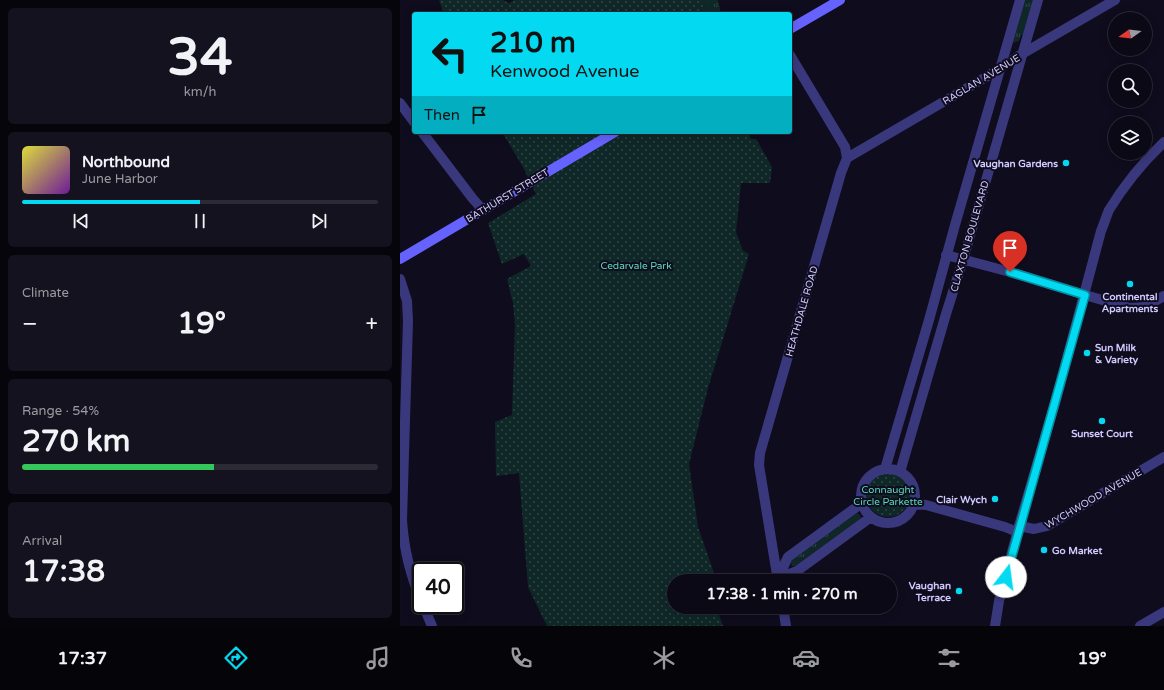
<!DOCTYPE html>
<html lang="en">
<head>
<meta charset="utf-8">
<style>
	:root { --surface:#0b0916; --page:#14121f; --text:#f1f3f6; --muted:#9a9aa1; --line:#2b2a35; --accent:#03daf1 }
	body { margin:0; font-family:"Varela Round",sans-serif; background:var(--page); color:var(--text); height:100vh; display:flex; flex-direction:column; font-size:15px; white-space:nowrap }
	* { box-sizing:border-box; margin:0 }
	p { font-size:13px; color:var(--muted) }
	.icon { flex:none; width:22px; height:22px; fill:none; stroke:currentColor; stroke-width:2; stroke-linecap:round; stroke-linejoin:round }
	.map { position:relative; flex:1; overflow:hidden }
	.sheet { display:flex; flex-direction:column; gap:8px; padding:8px; background:#06050c; width:400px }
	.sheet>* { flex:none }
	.top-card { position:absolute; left:12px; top:12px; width:380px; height:122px; border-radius:4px; box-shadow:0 2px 10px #0003,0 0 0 1px var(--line); background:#03daf1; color:#111; overflow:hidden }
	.needle { width:26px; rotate:256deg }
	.buttons { position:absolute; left:708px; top:12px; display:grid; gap:8px }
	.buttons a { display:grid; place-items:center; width:44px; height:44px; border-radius:50%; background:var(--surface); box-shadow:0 2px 10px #0003,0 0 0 1px var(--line); font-size:20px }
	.speed { position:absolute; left:12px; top:562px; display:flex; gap:8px; font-size:20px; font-weight:700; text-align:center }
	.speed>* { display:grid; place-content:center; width:52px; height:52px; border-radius:50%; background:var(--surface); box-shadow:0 2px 10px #0003,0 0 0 1px var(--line); line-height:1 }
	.speed .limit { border:2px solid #111; border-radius:6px; background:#fff; color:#111 }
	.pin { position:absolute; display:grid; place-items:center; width:34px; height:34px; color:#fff; margin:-41px -17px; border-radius:50% 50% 50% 0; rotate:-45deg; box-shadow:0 0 4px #0007 }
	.pin .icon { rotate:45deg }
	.me { position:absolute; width:44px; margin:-22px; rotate:15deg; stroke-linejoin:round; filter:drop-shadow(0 0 3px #0008) }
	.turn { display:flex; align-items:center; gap:14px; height:84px; padding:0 12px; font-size:18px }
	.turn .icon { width:52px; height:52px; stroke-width:2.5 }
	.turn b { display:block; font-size:28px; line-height:34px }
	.then { display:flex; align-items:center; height:38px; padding:0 12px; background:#0003; gap:8px; font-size:15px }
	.big { font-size:30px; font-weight:700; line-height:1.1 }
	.sheet .widget { flex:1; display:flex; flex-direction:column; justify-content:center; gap:6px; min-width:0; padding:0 14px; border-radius:6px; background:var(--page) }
	.sheet .dial { align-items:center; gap:0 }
	.dial b { font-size:52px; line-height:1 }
	.song { display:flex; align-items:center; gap:12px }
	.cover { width:48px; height:48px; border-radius:6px; background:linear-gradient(135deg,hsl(60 70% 55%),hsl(280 70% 35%)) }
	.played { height:4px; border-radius:2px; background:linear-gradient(90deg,var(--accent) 50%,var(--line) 50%) }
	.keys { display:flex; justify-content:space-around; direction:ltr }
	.heat { display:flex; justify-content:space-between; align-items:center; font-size:22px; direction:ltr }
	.charge { height:6px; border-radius:3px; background:linear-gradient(90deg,#34c759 54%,var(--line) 0) }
	.trip { position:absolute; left:267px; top:574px; width:230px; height:40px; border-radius:20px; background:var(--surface); box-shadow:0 2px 10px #0003,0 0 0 1px var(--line); font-weight:700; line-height:40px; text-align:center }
	.tabs { display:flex; height:64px; justify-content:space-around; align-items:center; background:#040409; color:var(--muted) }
	.tabs .icon { width:28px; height:28px }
	.tabs .current { color:var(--accent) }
	.tabs b { font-size:18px; color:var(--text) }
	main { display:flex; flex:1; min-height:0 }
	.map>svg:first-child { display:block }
	.grass { fill:url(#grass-tufts) }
	.park { fill:url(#park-dots) }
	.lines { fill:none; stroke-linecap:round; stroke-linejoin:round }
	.minor { stroke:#3a387d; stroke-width:10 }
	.tertiary { stroke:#3a387d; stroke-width:10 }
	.secondary { stroke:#6662fd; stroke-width:10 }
	.route-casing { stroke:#028e9d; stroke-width:10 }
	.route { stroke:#03daf1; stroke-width:7 }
	.poi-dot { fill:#03daf1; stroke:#0f0c1e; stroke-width:1.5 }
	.labels { text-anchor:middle; stroke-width:4; stroke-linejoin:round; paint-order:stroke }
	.street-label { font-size:10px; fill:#d0cafe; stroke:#0f0c1e }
	.poi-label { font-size:10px; font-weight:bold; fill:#d0cafe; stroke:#0f0c1e; text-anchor:end }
	.park-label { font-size:10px; fill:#58ddbb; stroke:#0f0c1e }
</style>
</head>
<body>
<main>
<section class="sheet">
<div class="widget dial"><b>34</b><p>km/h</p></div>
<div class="widget">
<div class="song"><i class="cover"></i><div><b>Northbound</b><p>June Harbor</p></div></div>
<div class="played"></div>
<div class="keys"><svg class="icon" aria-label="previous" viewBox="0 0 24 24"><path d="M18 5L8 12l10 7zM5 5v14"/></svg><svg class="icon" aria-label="pause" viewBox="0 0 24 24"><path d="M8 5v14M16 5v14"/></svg><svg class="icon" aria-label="next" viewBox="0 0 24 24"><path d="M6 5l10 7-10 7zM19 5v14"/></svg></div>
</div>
<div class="widget"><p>Climate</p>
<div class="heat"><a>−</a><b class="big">19°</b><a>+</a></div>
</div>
<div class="widget"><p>Range · 54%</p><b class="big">270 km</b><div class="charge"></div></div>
<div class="widget"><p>Arrival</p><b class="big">17:38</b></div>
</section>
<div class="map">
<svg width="764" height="626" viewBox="0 0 764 626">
	<defs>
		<pattern id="grass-tufts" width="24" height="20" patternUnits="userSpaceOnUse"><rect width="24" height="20" fill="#0f2827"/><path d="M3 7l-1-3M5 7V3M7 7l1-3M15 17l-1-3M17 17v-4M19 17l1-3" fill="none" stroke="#314647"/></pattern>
		<pattern id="park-dots" width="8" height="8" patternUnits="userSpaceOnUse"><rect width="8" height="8" fill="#0f2827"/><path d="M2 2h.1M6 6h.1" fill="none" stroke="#314647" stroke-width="1.8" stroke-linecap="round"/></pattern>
	</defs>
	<rect width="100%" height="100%" fill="#0f0c1e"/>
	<path class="grass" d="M305 0H318L321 14H302Z
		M625 0H633L623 35H621L619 41 613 43Z
		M457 513 460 515 461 518 395 566H392L391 561Z"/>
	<path class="park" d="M39 0H103L109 3 115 0H305L302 14H44Z
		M102 132H348L351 139H356L372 167 370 183H341L336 232 343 251 349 254 308 388 289 464 298 527 314 573 305 577 306 581H274V607H316L323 626H147L128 587 119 473 96 476 95 422 112 415 115 325 113 303 107 279 131 266 124 254 102 264 88 223 136 194 123 167Z
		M466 495a22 22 0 1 1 44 0a22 22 0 1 1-44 0Z"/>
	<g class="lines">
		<path class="minor" d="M0 103 14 122
			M22 132 73 199 83 210
			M447 158 586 77 622 54 715 0
			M546 255 610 272 685 295 730 308 744 307 764 296
			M0 279 7 301 8 321 2 520C4 550 10 573 21 601
			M485 469 529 320 555 225 620 0
			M461 496a27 27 0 1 1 54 0a27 27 0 1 1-54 0Z
			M500 472 546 314 563 260 638 0
			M514 504 526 505 605 527 617 532
			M619 526 634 529 647 526 764 457
			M378 578 388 557 462 503
			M372 581 397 571 471 517
			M378 581 359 465 360 453 441 173 447 158 445 147 390 55
			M23 605 32 626
			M383 607 386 626
			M740 626 764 612"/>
		<path class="tertiary" d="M595 626 599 601 619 526 657 396 701 231C704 224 706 217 709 210 723 187 744 161 764 142"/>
		<path class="secondary" d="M390 29 440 0
			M0 259 215 132"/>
	</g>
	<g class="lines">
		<defs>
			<path id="route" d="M606 577 685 295 610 272"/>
		</defs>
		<use href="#route" class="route-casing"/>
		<use href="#route" class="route"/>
	</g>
	<g class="poi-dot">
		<circle cx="666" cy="163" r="4"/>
		<circle cx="730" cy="284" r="4"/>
		<circle cx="687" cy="353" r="4"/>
		<circle cx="702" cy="421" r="4"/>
		<circle cx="595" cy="499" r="4"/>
		<circle cx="644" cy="550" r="4"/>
		<circle cx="559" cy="591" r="4"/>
	</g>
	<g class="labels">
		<g class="street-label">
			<text transform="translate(581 79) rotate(-31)" y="4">RAGLAN AVENUE</text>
			<text transform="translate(107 195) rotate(-31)" y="4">BATHURST STREET</text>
			<text transform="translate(569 236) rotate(-74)" y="4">CLAXTON BOULEVARD</text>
			<text transform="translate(401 311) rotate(-74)" y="4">HEATHDALE ROAD</text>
			<text transform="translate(693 498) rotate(-30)" y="4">WYCHWOOD AVENUE</text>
		</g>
		<g class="poi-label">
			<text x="658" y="167">Vaughan Gardens</text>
			<text x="730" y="300" text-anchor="middle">Continental<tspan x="730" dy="12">Apartments</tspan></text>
			<text x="695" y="351" text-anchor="start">Sun Milk<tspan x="695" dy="12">&amp; Variety</tspan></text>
			<text x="702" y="437" text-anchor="middle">Sunset Court</text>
			<text x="587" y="503">Clair Wych</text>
			<text x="652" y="554" text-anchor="start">Go Market</text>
			<text x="551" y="589">Vaughan<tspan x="551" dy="12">Terrace</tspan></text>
		</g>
		<g class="park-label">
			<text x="236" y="269">Cedarvale Park</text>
			<text x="488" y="493">Connaught<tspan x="488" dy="12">Circle Parkette</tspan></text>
		</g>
	</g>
</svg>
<div class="buttons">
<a><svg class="needle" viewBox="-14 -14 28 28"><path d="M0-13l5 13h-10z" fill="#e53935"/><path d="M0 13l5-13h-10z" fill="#9a9aa1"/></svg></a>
<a><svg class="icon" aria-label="search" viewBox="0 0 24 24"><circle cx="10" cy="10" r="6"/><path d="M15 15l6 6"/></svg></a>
<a><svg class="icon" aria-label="layers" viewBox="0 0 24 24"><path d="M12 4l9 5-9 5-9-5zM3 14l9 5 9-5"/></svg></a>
</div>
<div class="speed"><div class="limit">40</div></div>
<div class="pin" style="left:610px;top:272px;background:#d93025"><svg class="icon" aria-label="arrive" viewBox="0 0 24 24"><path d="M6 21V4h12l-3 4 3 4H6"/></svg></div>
<svg class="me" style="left:606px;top:577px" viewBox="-20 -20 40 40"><circle r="19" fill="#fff"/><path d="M0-13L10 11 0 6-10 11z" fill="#03daf1"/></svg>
<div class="trip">17:38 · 1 min · 270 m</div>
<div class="top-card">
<div class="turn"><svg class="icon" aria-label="left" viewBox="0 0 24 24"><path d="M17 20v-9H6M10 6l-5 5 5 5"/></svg><div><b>210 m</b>Kenwood Avenue</div></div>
<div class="then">Then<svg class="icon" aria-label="arrive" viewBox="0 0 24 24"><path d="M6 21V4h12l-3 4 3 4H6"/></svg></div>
</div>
</div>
</main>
<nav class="tabs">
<b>17:37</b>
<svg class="icon current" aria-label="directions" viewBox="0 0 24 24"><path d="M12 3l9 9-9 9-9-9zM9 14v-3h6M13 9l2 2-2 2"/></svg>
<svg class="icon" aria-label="music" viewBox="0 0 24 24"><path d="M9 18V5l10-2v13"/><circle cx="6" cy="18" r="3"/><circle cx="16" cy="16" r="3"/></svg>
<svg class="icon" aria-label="phone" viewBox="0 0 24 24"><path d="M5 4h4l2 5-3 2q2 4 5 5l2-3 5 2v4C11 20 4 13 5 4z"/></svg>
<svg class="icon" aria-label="climate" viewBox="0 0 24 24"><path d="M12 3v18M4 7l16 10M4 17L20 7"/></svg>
<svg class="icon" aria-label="car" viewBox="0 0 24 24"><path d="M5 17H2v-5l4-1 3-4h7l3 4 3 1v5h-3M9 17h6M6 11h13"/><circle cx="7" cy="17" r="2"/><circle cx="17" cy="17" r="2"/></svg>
<svg class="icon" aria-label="filters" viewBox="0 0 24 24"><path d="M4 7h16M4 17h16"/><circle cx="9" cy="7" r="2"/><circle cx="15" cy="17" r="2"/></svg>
<b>19°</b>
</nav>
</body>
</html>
